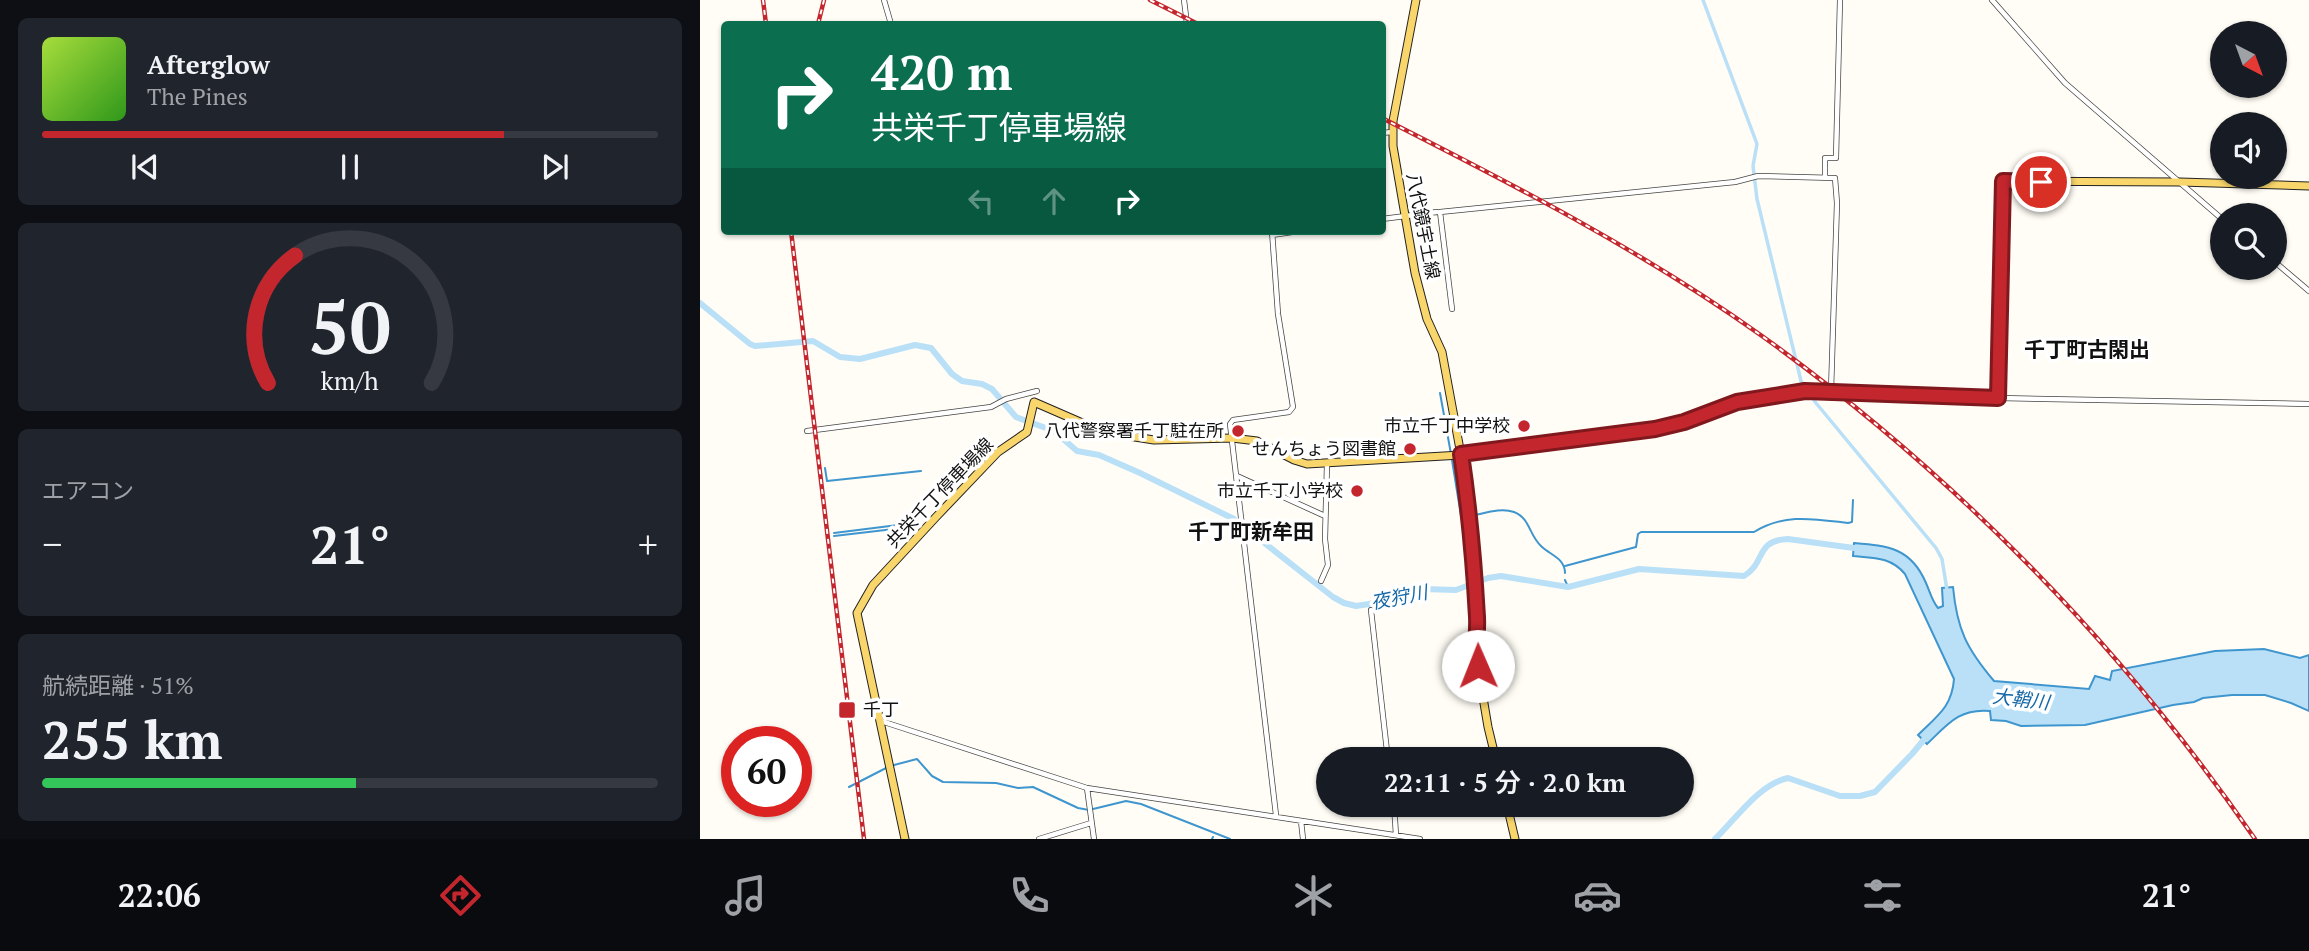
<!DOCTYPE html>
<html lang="ja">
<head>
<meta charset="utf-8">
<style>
	:root { --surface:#171b24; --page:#20242c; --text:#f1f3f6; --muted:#9ea1a6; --line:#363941; --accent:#c4262e }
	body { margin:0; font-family:"PT Serif","Noto Sans JP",serif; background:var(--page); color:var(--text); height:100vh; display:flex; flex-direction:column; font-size:26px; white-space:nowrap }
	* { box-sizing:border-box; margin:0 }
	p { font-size:23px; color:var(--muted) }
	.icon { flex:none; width:38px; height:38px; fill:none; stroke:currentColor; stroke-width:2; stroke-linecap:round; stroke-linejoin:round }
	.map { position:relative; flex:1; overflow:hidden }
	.details { display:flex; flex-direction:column; gap:18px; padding:18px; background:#0d0f14; width:700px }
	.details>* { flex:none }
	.banner { position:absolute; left:21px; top:21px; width:665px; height:214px; border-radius:7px; box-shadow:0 2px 5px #0004; background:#0b6e4f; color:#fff; overflow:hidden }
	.needle { width:46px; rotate:139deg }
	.buttons { position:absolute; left:1510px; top:21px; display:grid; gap:14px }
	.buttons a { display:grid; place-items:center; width:77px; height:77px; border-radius:50%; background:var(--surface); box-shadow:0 2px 5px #0004; font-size:35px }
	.speed { position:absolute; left:21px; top:726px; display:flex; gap:14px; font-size:35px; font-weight:700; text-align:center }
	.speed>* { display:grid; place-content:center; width:91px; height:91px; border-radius:50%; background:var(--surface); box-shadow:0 2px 5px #0004; line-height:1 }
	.speed .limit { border:10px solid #d22; background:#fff; color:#111 }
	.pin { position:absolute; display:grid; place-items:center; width:60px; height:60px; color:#fff; margin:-30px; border:4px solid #fff; border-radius:50%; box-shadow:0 2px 7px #0007 }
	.me { position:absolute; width:77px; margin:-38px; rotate:359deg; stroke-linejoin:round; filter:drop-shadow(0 0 5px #0008) }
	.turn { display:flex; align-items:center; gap:24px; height:147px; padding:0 35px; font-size:32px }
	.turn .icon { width:91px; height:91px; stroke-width:2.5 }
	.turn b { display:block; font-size:49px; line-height:60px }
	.lanes { display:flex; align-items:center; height:66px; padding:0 35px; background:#0003; justify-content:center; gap:35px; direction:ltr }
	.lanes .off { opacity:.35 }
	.big { font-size:52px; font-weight:600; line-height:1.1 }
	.details .tile { flex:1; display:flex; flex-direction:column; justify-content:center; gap:10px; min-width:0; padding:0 24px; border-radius:10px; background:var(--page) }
	.details .dial { align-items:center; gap:0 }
	.dial svg { height:182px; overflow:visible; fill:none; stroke:var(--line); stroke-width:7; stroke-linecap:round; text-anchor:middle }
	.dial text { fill:var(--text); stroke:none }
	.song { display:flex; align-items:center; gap:21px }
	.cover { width:84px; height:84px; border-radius:10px; background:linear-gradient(135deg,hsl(80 70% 55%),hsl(110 70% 35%)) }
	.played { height:7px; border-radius:4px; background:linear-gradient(90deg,var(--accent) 75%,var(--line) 75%) }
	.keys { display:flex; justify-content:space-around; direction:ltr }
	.heat { display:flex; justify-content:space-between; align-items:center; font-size:38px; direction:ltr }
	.charge { height:10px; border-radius:5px; background:linear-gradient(90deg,#34c759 51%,var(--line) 0) }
	.trip { position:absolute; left:616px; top:747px; width:378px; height:70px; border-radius:35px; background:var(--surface); box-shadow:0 2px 5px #0004; font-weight:600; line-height:70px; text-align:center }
	.tabs { display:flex; height:112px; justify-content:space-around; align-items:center; background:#090b0e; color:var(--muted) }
	.tabs .icon { width:49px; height:49px }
	.tabs .selected { color:var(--accent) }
	.tabs b { font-size:32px; color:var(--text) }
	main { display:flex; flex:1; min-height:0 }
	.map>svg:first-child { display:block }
	.water { fill:#b9e0f7; stroke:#3f96cf; stroke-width:2 }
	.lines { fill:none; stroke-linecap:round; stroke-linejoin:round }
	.stream { stroke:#3f96cf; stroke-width:2 }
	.canal { stroke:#b9e0f7; stroke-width:3.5 }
	.river { stroke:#b9e0f7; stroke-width:6 }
	.minor-casing { stroke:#444; stroke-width:6 }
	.major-casing { stroke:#222; stroke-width:9 }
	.minor { stroke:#fff; stroke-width:4.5 }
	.major { stroke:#f9d66b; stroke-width:7 }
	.rail-casing { stroke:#c4262e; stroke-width:4.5 }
	.rail { stroke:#fff; stroke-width:2; stroke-dasharray:5; stroke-linecap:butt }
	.route-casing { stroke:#7f191e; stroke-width:18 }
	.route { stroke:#c4262e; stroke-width:12 }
	.poi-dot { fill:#c4262e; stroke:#fff; stroke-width:2.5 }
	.labels { text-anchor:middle; stroke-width:7; stroke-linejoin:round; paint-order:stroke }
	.street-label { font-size:18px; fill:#111; stroke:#fff }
	.poi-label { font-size:18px; fill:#111; stroke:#fff; text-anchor:end }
	.water-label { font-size:19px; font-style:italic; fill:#1768a6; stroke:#fff }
	.quarter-label { font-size:21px; font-weight:bold; fill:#111; stroke:#fff }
</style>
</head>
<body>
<main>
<section class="details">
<div class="tile">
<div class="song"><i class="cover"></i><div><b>Afterglow</b><p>The Pines</p></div></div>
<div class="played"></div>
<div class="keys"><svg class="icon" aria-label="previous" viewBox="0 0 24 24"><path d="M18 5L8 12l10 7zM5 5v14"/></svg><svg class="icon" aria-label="pause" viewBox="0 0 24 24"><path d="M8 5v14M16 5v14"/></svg><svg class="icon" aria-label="next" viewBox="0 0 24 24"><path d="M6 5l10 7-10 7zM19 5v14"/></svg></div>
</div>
<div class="tile dial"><svg viewBox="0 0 100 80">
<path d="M14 69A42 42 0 1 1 86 69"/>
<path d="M14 69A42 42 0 0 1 26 13" stroke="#c4262e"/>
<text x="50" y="56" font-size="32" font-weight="700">50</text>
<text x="50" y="72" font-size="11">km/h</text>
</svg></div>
<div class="tile"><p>エアコン</p>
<div class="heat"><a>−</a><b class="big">21°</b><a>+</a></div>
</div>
<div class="tile"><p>航続距離 · 51%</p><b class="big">255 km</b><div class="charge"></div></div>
</section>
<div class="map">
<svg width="1609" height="839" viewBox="0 0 1609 839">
	<rect width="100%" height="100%" fill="#fffdf5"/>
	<path class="water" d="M1154 543C1189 546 1211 548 1226 583 1230 592 1232 601 1238 608L1243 606 1242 588 1253 587C1257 630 1267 649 1294 681L1389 689 1395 676 1410 680 1412 671 1515 651 1564 649 1600 658 1609 655V711L1591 703 1565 695H1532L1503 698 1494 702 1473 705 1385 725 1321 726 1306 721 1291 720 1290 711C1259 708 1247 725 1227 744L1218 735C1237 716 1252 707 1254 679L1205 574C1191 557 1174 558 1153 556Z"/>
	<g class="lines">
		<path class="stream" d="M740 393 751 454
			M752 460 761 516 764 517
			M125 468 127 481 221 471
			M770 516C783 514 800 507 814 512 830 518 829 535 841 546 850 555 865 558 865 573
			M134 533 198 525
			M134 536 194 529
			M865 566 936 547 938 534 941 532H1054C1085 513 1114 519 1148 523L1152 522 1153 500
			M865 580 868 587
			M194 765 217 759 232 776 243 782 296 783 318 788 333 787 378 808 389 810 426 801 441 804 530 839
			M149 787 188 767
			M512 839 513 837"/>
		<path class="canal" d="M1003 0 1057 144 1053 166 1057 199 1101 381 1116 403 1236 548 1242 559 1247 590"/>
		<path class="river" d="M0 303 50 344 55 346 113 341 140 357 160 359 215 345 231 348 252 374 262 381 282 384 292 389 316 417 354 431 377 451 399 455 440 473 534 519 633 597 644 603 656 606 669 604 724 589 756 590 788 578 801 576 868 587 939 569 1044 576C1066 563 1055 540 1088 539L1161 549
			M1015 839C1036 819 1059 784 1088 778L1140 796H1160L1175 792 1212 754 1227 736"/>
		<defs>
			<path id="minor" d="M184 0 191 24
				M484 0 487 24
				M1292 0 1365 83 1522 219
				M682 133 692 132
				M1125 177V158H1136L1140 0
				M682 219 737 212
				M572 231 578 314 593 407 589 412 533 420 530 424 576 815
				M572 235 599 231
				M1575 262 1609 291
				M752 309 740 212 1035 182 1058 176 1135 178 1137 203 1131 391
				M1299 398 1609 404
				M107 431 291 407 306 399 337 391
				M537 476 625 516
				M621 581 628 565 625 539 627 464
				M671 610 688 760
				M181 721 387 788 720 839
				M387 788 394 839
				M694 805 696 835
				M601 821 603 839
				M339 839 391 823"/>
			<path id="major" d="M716 0 693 121V146L715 273 727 319 742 352 761 455 767 494 777 619 776 656 788 727 796 760
				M807 805 815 839
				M205 839 157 613 173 585 236 517 298 452 327 432 334 402 403 432 454 440 532 438 557 441 594 460 607 464 761 455 955 429 984 422 1037 402 1105 391 1298 398 1303 181 1480 182 1609 186"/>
		</defs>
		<use href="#minor" class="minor-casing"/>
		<use href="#major" class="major-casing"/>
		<use href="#minor" class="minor"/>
		<use href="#major" class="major"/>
		<defs>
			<path id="rail" d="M63 0 66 24
				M450 0 498 24
				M118 24 124 0
				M682 118C812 184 943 251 1062 336 1253 473 1421 645 1555 839
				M91 231 164 839"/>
		</defs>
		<use href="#rail" class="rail-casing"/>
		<use href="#rail" class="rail"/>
	</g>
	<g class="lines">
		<defs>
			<path id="route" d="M778 666C774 650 778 633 777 617 774 563 769 508 761 454L955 429 984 422 1037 402 1105 391 1298 398 1303 181 1341 182"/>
		</defs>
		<use href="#route" class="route-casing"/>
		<use href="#route" class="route"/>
	</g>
	<g class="poi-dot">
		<circle cx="824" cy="426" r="7"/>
		<circle cx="538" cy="431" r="7"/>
		<circle cx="710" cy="449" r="7"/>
		<circle cx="657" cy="491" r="7"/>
		<rect x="138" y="701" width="18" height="18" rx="3.5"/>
	</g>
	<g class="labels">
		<g class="street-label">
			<text transform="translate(723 226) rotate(79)" y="6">八代鏡宇土線</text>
			<text transform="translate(240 493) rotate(-46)" y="6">共栄千丁停車場線</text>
		</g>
		<g class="poi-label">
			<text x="810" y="432">市立千丁中学校</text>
			<text x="524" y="437">八代警察署千丁駐在所</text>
			<text x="696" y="455">せんちょう図書館</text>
			<text x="643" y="497">市立千丁小学校</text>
			<text x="163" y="716" text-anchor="start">千丁</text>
		</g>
		<g class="water-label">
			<text transform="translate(699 597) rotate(-11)" y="7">夜狩川</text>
			<text transform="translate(1321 699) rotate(7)" y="7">大鞘川</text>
		</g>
		<g class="quarter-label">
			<text x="1387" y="357">千丁町古閑出</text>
			<text x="551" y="539">千丁町新牟田</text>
		</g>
	</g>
</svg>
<div class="buttons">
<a><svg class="needle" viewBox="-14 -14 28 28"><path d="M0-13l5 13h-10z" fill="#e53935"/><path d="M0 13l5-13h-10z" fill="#9ea1a6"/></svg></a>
<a><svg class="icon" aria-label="sound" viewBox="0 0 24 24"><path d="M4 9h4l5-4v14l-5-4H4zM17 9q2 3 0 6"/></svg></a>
<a><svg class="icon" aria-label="search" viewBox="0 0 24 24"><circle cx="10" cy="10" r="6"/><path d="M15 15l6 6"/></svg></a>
</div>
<div class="speed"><div class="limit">60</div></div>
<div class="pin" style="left:1341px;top:182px;background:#d93025"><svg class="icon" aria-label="arrive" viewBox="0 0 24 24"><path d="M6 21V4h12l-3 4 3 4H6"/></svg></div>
<svg class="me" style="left:778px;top:666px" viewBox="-20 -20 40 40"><circle r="19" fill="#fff"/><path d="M0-13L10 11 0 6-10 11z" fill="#c4262e"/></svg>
<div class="trip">22:11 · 5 分 · 2.0 km</div>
<div class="banner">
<div class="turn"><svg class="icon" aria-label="right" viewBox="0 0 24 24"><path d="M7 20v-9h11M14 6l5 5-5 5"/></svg><div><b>420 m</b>共栄千丁停車場線</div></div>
<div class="lanes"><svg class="icon off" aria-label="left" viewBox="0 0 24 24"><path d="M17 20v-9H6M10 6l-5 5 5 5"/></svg><svg class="icon off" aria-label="ahead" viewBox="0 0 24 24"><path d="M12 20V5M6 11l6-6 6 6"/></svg><svg class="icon" aria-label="right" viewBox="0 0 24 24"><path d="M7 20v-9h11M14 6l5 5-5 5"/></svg></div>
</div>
</div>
</main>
<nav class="tabs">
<b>22:06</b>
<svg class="icon selected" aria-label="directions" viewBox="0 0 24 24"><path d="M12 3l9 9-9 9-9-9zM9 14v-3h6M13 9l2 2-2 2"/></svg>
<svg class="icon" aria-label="music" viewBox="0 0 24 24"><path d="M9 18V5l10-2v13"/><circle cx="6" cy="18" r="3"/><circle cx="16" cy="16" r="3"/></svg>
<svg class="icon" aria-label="phone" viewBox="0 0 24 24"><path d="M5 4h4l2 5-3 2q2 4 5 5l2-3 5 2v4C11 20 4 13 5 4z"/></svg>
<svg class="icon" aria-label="climate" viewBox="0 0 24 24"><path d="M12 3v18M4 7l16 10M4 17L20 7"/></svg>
<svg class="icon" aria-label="car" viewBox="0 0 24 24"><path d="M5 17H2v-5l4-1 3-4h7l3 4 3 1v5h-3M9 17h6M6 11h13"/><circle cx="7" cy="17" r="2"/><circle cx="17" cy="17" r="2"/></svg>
<svg class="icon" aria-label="filters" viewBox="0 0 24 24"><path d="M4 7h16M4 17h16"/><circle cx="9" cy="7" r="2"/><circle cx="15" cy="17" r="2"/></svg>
<b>21°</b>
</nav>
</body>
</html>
